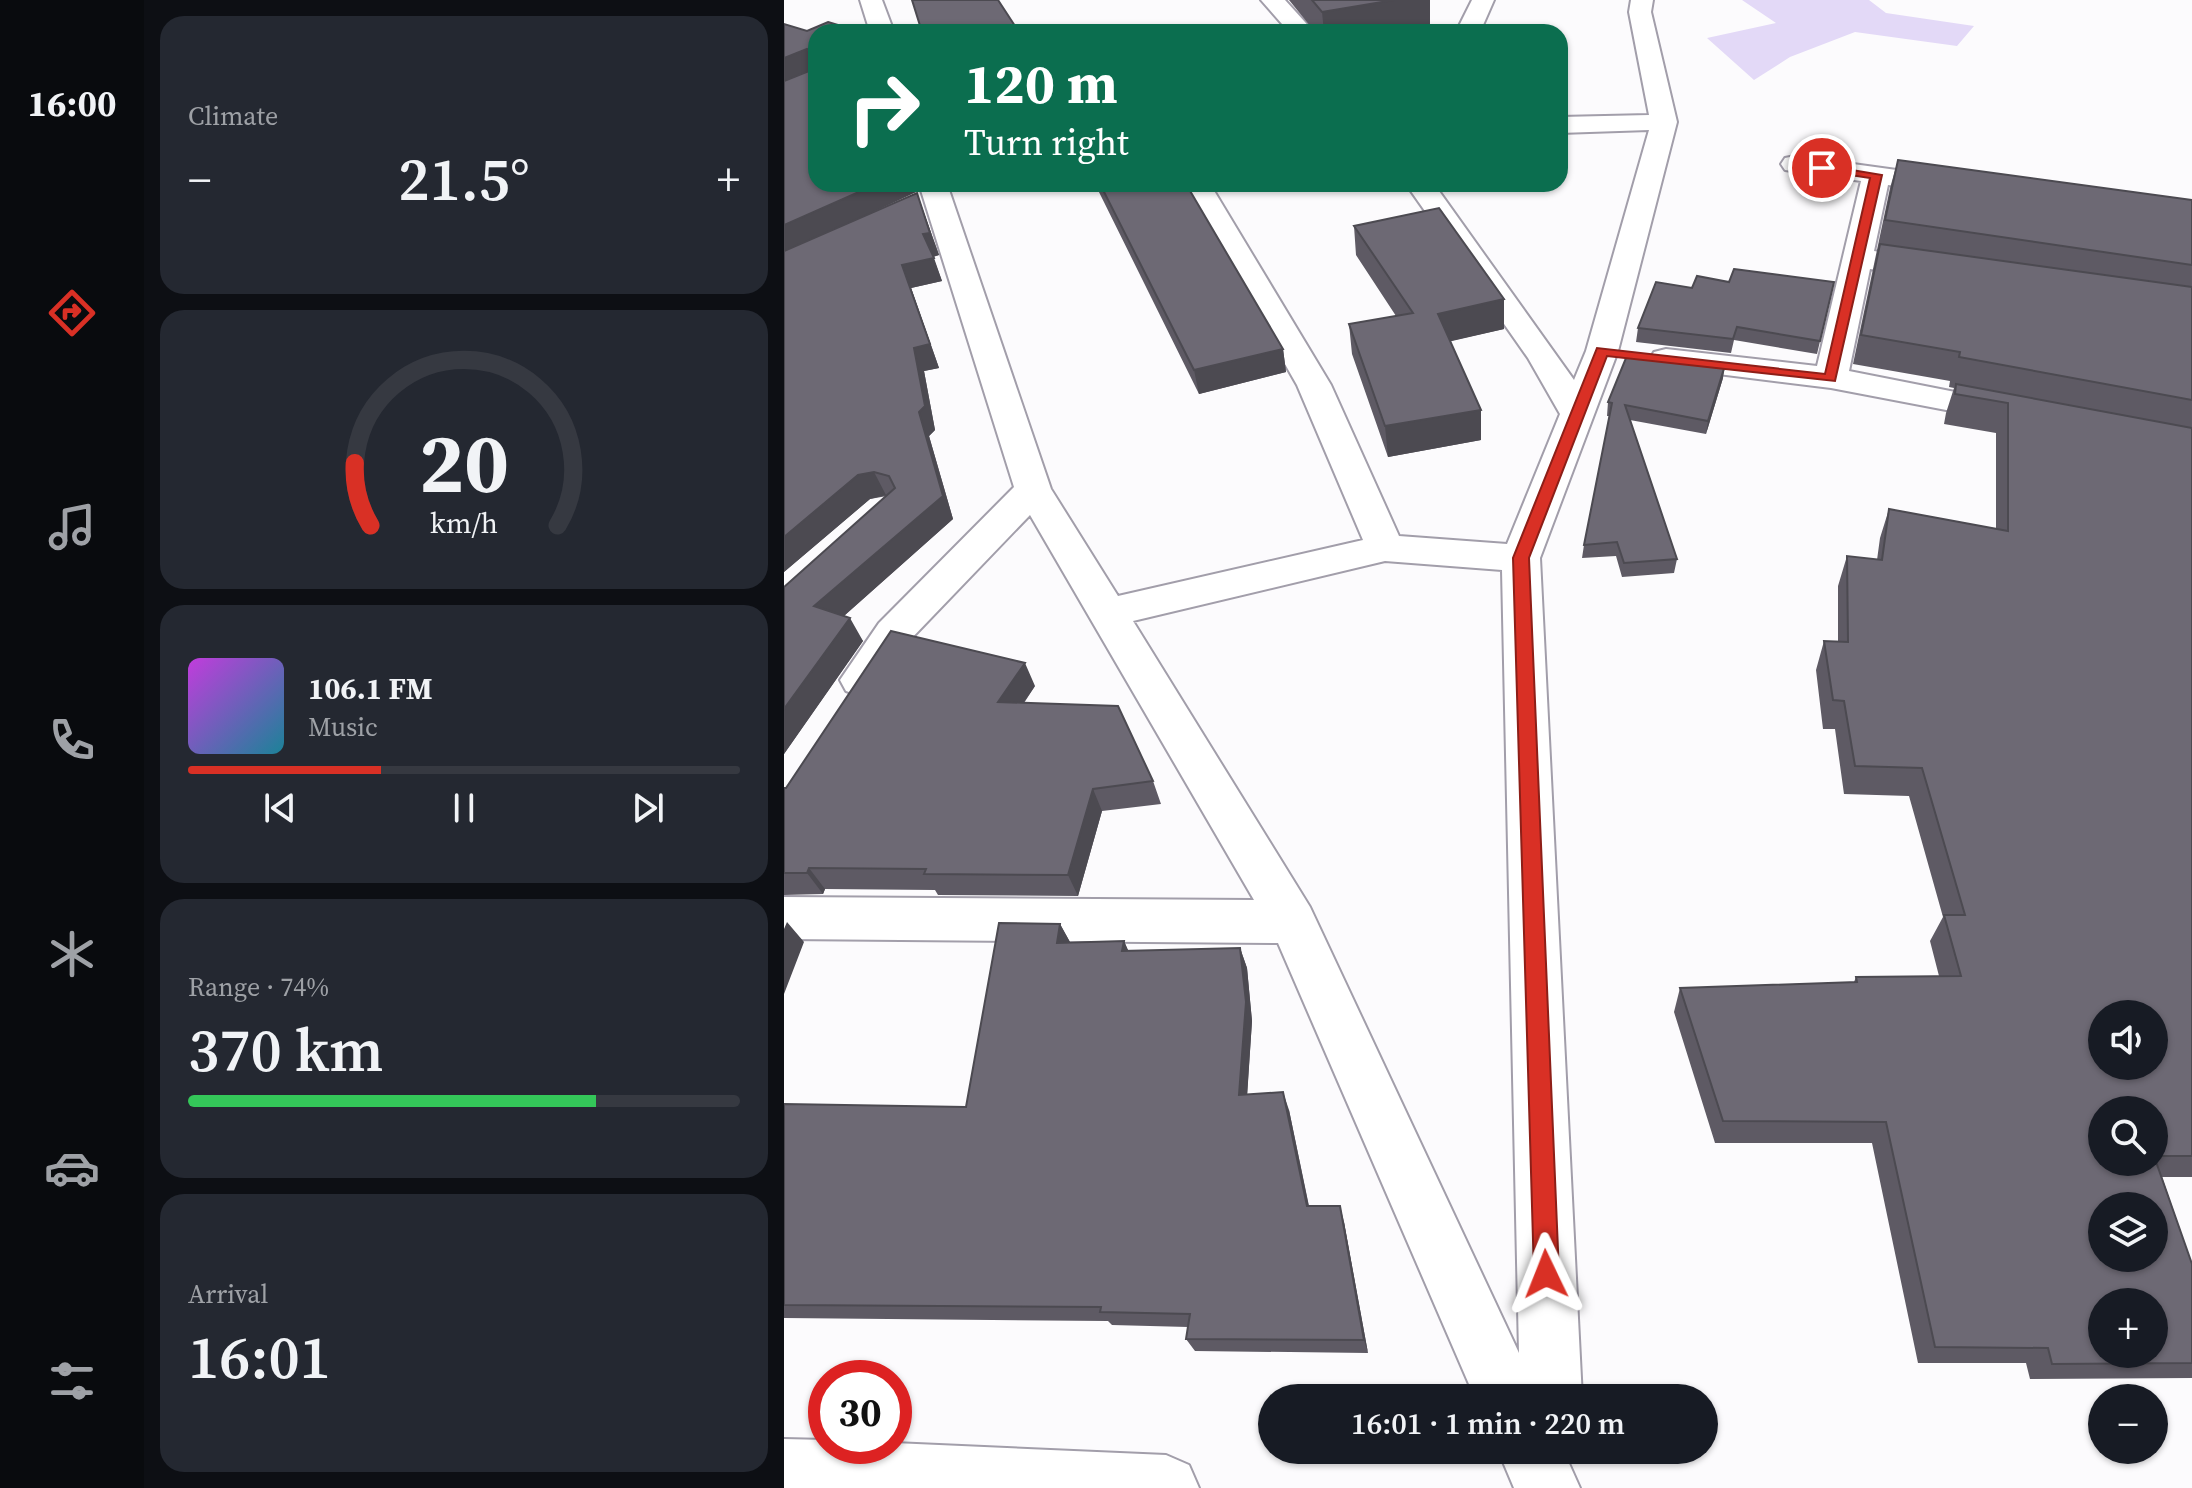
<!DOCTYPE html>
<html lang="en">
<head>
<meta charset="utf-8">
<style>
	:root { --surface:#171b24; --page:#242831; --text:#f1f3f6; --muted:#9ea1a6; --line:#363941; --accent:#d93025 }
	body { margin:0; font-family:"Source Serif 4",serif; background:var(--page); color:var(--text); height:100vh; display:flex; flex-direction:column; font-size:30px; white-space:nowrap }
	* { box-sizing:border-box; margin:0 }
	p { font-size:26px; color:var(--muted) }
	.icon { flex:none; width:44px; height:44px; fill:none; stroke:currentColor; stroke-width:2; stroke-linecap:round; stroke-linejoin:round }
	.map { position:relative; flex:1; overflow:hidden }
	.panel { display:flex; flex-direction:column; gap:16px; padding:16px; background:#0d0f14; width:640px }
	.panel>* { flex:none }
	.guide { position:absolute; left:24px; top:24px; width:760px; height:168px; border-radius:24px; box-shadow:0 2px 6px #0004; background:#0b6e4f; color:#fff; overflow:hidden }
	.controls { position:absolute; left:1304px; top:1000px; display:grid; gap:16px }
	.controls a { display:grid; place-items:center; width:80px; height:80px; border-radius:50%; background:var(--surface); box-shadow:0 2px 6px #0004; font-size:40px }
	.speed { position:absolute; left:24px; top:1360px; display:flex; gap:16px; font-size:40px; font-weight:700; text-align:center }
	.speed>* { display:grid; place-content:center; width:104px; height:104px; border-radius:50%; background:var(--surface); box-shadow:0 2px 6px #0004; line-height:1 }
	.speed .limit { border:12px solid #d22; background:#fff; color:#111 }
	.pin { position:absolute; display:grid; place-items:center; width:68px; height:68px; color:#fff; margin:-34px; border:4px solid #fff; border-radius:50%; box-shadow:0 2px 8px #0007 }
	.me { position:absolute; width:88px; margin:-44px; rotate:358deg; stroke-linejoin:round; filter:drop-shadow(0 0 6px #0008) }
	.turn { display:flex; align-items:center; gap:28px; height:168px; padding:0 24px; font-size:36px }
	.turn .icon { width:104px; height:104px; stroke-width:2.5 }
	.turn b { display:block; font-size:56px; line-height:68px }
	.big { font-size:60px; font-weight:600; line-height:1.1 }
	.panel .card { flex:1; display:flex; flex-direction:column; justify-content:center; gap:12px; min-width:0; padding:0 28px; border-radius:24px; background:var(--page) }
	.panel .dial { align-items:center; gap:0 }
	.dial svg { height:208px; overflow:visible; fill:none; stroke:var(--line); stroke-width:7; stroke-linecap:round; text-anchor:middle }
	.dial text { fill:var(--text); stroke:none }
	.song { display:flex; align-items:center; gap:24px }
	.cover { width:96px; height:96px; border-radius:12px; background:linear-gradient(135deg,hsl(290 70% 55%),hsl(190 70% 35%)) }
	.played { height:8px; border-radius:4px; background:linear-gradient(90deg,var(--accent) 35%,var(--line) 35%) }
	.keys { display:flex; justify-content:space-around; direction:ltr }
	.heat { display:flex; justify-content:space-between; align-items:center; font-size:44px; direction:ltr }
	.charge { height:12px; border-radius:6px; background:linear-gradient(90deg,#34c759 74%,var(--line) 0) }
	.trip { position:absolute; left:474px; top:1384px; width:460px; height:80px; border-radius:40px; background:var(--surface); box-shadow:0 2px 6px #0004; font-weight:600; line-height:80px; text-align:center }
	main { display:flex; flex:1; min-height:0 }
	.tab-bar { display:flex; flex-direction:column; width:144px; justify-content:space-around; align-items:center; background:#090b0e; color:var(--muted) }
	.tab-bar .icon { width:56px; height:56px }
	.tab-bar .selected { color:var(--accent) }
	.tab-bar b { font-size:36px; color:var(--text) }
	.map>svg:first-child { display:block }
	.green { fill:#e3d9f7 }
	.lines { fill:none; stroke-linecap:round; stroke-linejoin:round }
	.minor-casing { stroke:#a29eaa; stroke-width:4 }
	.minor { fill:#fff; fill-rule:evenodd }
	.wall { fill:#5e5a64 }
	.shaded-wall { fill:#4c4a51 }
	.building { fill:#6d6974; stroke:#4c4a51; stroke-width:2; fill-rule:evenodd }
	.route { fill:#d93025; stroke:#8d1f18; stroke-width:2 }
</style>
</head>
<body>
<main>
<nav class="tab-bar">
<b>16:00</b>
<svg class="icon selected" aria-label="directions" viewBox="0 0 24 24"><path d="M12 3l9 9-9 9-9-9zM9 14v-3h6M13 9l2 2-2 2"/></svg>
<svg class="icon" aria-label="music" viewBox="0 0 24 24"><path d="M9 18V5l10-2v13"/><circle cx="6" cy="18" r="3"/><circle cx="16" cy="16" r="3"/></svg>
<svg class="icon" aria-label="phone" viewBox="0 0 24 24"><path d="M5 4h4l2 5-3 2q2 4 5 5l2-3 5 2v4C11 20 4 13 5 4z"/></svg>
<svg class="icon" aria-label="climate" viewBox="0 0 24 24"><path d="M12 3v18M4 7l16 10M4 17L20 7"/></svg>
<svg class="icon" aria-label="car" viewBox="0 0 24 24"><path d="M5 17H2v-5l4-1 3-4h7l3 4 3 1v5h-3M9 17h6M6 11h13"/><circle cx="7" cy="17" r="2"/><circle cx="17" cy="17" r="2"/></svg>
<svg class="icon" aria-label="filters" viewBox="0 0 24 24"><path d="M4 7h16M4 17h16"/><circle cx="9" cy="7" r="2"/><circle cx="15" cy="17" r="2"/></svg>
</nav>
<section class="panel">
<div class="card"><p>Climate</p>
<div class="heat"><a>−</a><b class="big">21.5°</b><a>+</a></div>
</div>
<div class="card dial"><svg viewBox="0 0 100 80">
<path d="M14 69A42 42 0 1 1 86 69"/>
<path d="M14 69A42 42 0 0 1 8 45" stroke="#d93025"/>
<text x="50" y="56" font-size="32" font-weight="700">20</text>
<text x="50" y="72" font-size="11">km/h</text>
</svg></div>
<div class="card">
<div class="song"><i class="cover"></i><div><b>106.1 FM</b><p>Music</p></div></div>
<div class="played"></div>
<div class="keys"><svg class="icon" aria-label="previous" viewBox="0 0 24 24"><path d="M18 5L8 12l10 7zM5 5v14"/></svg><svg class="icon" aria-label="pause" viewBox="0 0 24 24"><path d="M8 5v14M16 5v14"/></svg><svg class="icon" aria-label="next" viewBox="0 0 24 24"><path d="M6 5l10 7-10 7zM19 5v14"/></svg></div>
</div>
<div class="card"><p>Range · 74%</p><b class="big">370 km</b><div class="charge"></div></div>
<div class="card"><p>Arrival</p><b class="big">16:01</b></div>
</section>
<div class="map">
<svg width="1408" height="1488" viewBox="0 0 1408 1488">
	<rect width="100%" height="100%" fill="#fcfbfd"/>
	<path class="green" d="M958 0H1085L1102 13 1190 26 1173 46 1071 32 1006 57 970 80 923 38 992 23Z"/>
	<g class="lines">
		<defs>
			<path id="minor" d="M76 0H98L110 32H86Z
				M477 0H501L530 32H505Z
				M688 0H710L696 32H672Z
				M847 0H869L867 12 893 122 834 351 756 558 798 1398H691L494 943 0 939V897L470 900 246 515 123 643 92 691 77 696 62 691 56 680 95 623 230 487 135 184H163L267 489 334 596 579 540 513 385 398 184H426L547 385 615 536 723 544 776 414 744 358 622 184H650L790 380 802 351 865 130 776 133V117L865 115 845 12ZM601 561 718 570 735 1353 526 907 349 621Z
				M1011 156 1178 179 1182 185 1178 191 1168 193 1104 185 1090 251 1161 263 1165 269 1161 275 1150 278 1086 269 1065 371 1237 405 1242 412 1237 419 1225 422 1047 388 870 366 866 359 870 352 882 349 1033 366 1077 181 1001 170 997 164 1001 158Z
				M0 1439 42 1440V1446L110 1443 382 1455 405 1465 415 1488H0Z
				M714 1450H779L796 1488H730Z"/>
		</defs>
		<use href="#minor" class="minor-casing"/>
		<use href="#minor" class="minor"/>
	</g>
	<path class="wall" d="M505 0H646V26L612 32H531Z
		M44 22 32 184H135L134 191 83 215 133 193 155 255 149 257 158 281 127 288 155 368 140 371 151 430 145 436 169 519 60 616 79 641 0 754V587L103 496 86 499 0 572 23 31Z
		M1114 160 1408 200V1177H1378L1408 1264V1378L1246 1379 1242 1363H1134L1088 1143H931L890 1012 896 988 1070 982 1072 977 1155 976 1146 941 1159 917 1125 796 1060 794 1051 729H1039L1032 670 1040 641 1054 642V586L1063 556 1093 560 1096 538 1105 509 1212 529V433L1160 424 1162 413 1170 388 1165 387 1166 381 1069 364 1106 188Z
		M311 184H402L499 349 502 372 415 394Z
		M570 226 720 299V329L666 341 697 410V440L604 457 568 354 565 324 612 316 572 255Z
		M945 282H1050L1033 354 950 340 947 353 852 342 854 328 908 288Z
		M939 378 922 434 846 420 893 559 890 573 838 577 832 556 798 558 800 545 826 416H823L824 402Z
		M251 686 240 703 369 781 377 804 318 811 294 896 154 895 151 890 41 889 39 894 0 895V788Z
		M276 924 286 942 340 941 344 951 456 948 463 968 468 1021 463 1095 505 1110 525 1206 560 1222 584 1353 411 1351 402 1339 404 1327 328 1325 324 1321 0 1318V1104L182 1107Z"/>
	<path class="shaded-wall" d="M610 0H646V26L612 32H540L538 12Z
		M23 49 31 70 0 82V58Z
		M93 184H135L134 191 0 253V225Z
		M166 184H200L168 191Z
		M133 193 141 216 155 255 148 257 139 234Z
		M150 258 158 281 127 288 155 368 140 371 151 430 145 436 169 519 44 630 30 606 159 496 135 412 130 348 118 265Z
		M720 299V329L655 344 654 314Z
		M499 349 502 372 415 394 410 370Z
		M941 365 939 378 922 434 924 421Z
		M697 410V440L604 457 601 426Z
		M90 472 102 495 86 499 0 572V537L74 475Z
		M66 618 79 641 0 754V709Z
		M241 663 251 686 224 725 214 702Z
		M309 789 318 811 294 896 284 875Z
		M25 868 41 889 39 894 23 873Z
		M3 922 20 942 0 994V929Z
		M276 924 287 944 273 943Z
		M340 941 349 961 338 951Z
		M456 948 463 968 468 1021 462 1113 455 1095Z
		M499 1092 505 1110 528 1222 523 1206Z
		M556 1206 560 1222 584 1353 580 1340Z"/>
	<path class="building" d="M128 0H214L235 32H138Z
		M528 0H610L538 12Z
		M44 22 77 32H32V184H93L0 225V81L25 71 27 52 23 49 0 58V24L23 31Z
		M1114 160 1408 200V265L1101 220Z
		M316 184H402L499 349 410 370Z
		M133 193 146 233 139 234 150 258 118 265 146 344 130 348 141 406 135 412 159 496 30 606 66 618 0 709V587L111 488 105 476 90 472 74 475 0 537V251Z
		M655 208 720 299 654 314 697 410 601 426 565 324 629 313 570 226Z
		M1096 244 1408 287V400L1175 357 1176 352 1077 335Z
		M950 269 1050 282 1036 341 953 327 949 339 854 328 872 282 908 288 913 276 945 282Z
		M844 353 941 365 924 421 841 405 893 559 840 563 833 542 800 545 828 403 824 402Z
		M1172 384 1408 428V1156H1370L1408 1264V1363L1268 1364 1264 1348 1151 1347 1102 1122 939 1121 896 988 1073 982 1072 977 1177 976 1160 915H1181L1138 768 1071 766 1060 701 1049 700 1040 641 1064 642 1063 556 1098 560 1105 509 1224 531V403L1171 394ZM1318 1014H1370V1066H1318ZM1318 1110H1370V1162H1318ZM1318 1206H1370V1258H1318ZM1318 1302H1370V1354H1318Z
		M107 631 241 663 214 702 334 706 369 781 309 789 284 875 140 874 142 869 25 868 23 873H0V788H2Z
		M215 923 276 924 273 943 340 941 338 951 456 948 462 1002 455 1095 499 1092 523 1206H556L580 1340 402 1339 406 1314 316 1312 317 1307 0 1305V1104L182 1107Z"/>
	<path class="route" d="M1038 165 1098 175 1051 381 823 356 745 558 775 1274 771 1282 762 1286 754 1282 750 1274 729 558 813 348 1041 374 1086 178 1034 170Z"/>
</svg>
<div class="controls">
<a><svg class="icon" aria-label="sound" viewBox="0 0 24 24"><path d="M4 9h4l5-4v14l-5-4H4zM17 9q2 3 0 6"/></svg></a>
<a><svg class="icon" aria-label="search" viewBox="0 0 24 24"><circle cx="10" cy="10" r="6"/><path d="M15 15l6 6"/></svg></a>
<a><svg class="icon" aria-label="layers" viewBox="0 0 24 24"><path d="M12 4l9 5-9 5-9-5zM3 14l9 5 9-5"/></svg></a>
<a>+</a>
<a>−</a>
</div>
<div class="speed"><div class="limit">30</div></div>
<div class="pin" style="left:1038px;top:168px;background:#d93025"><svg class="icon" aria-label="arrive" viewBox="0 0 24 24"><path d="M6 21V4h12l-3 4 3 4H6"/></svg></div>
<svg class="me" style="left:762px;top:1274px" viewBox="-20 -20 40 40"><path d="M0-17L14 15 0 8-14 15z" fill="#d93025" stroke="#fff" stroke-width="4"/></svg>
<div class="trip">16:01 · 1 min · 220 m</div>
<div class="guide">
<div class="turn"><svg class="icon" aria-label="right" viewBox="0 0 24 24"><path d="M7 20v-9h11M14 6l5 5-5 5"/></svg><div><b>120 m</b>Turn right</div></div>
</div>
</div>
</main>
</body>
</html>
